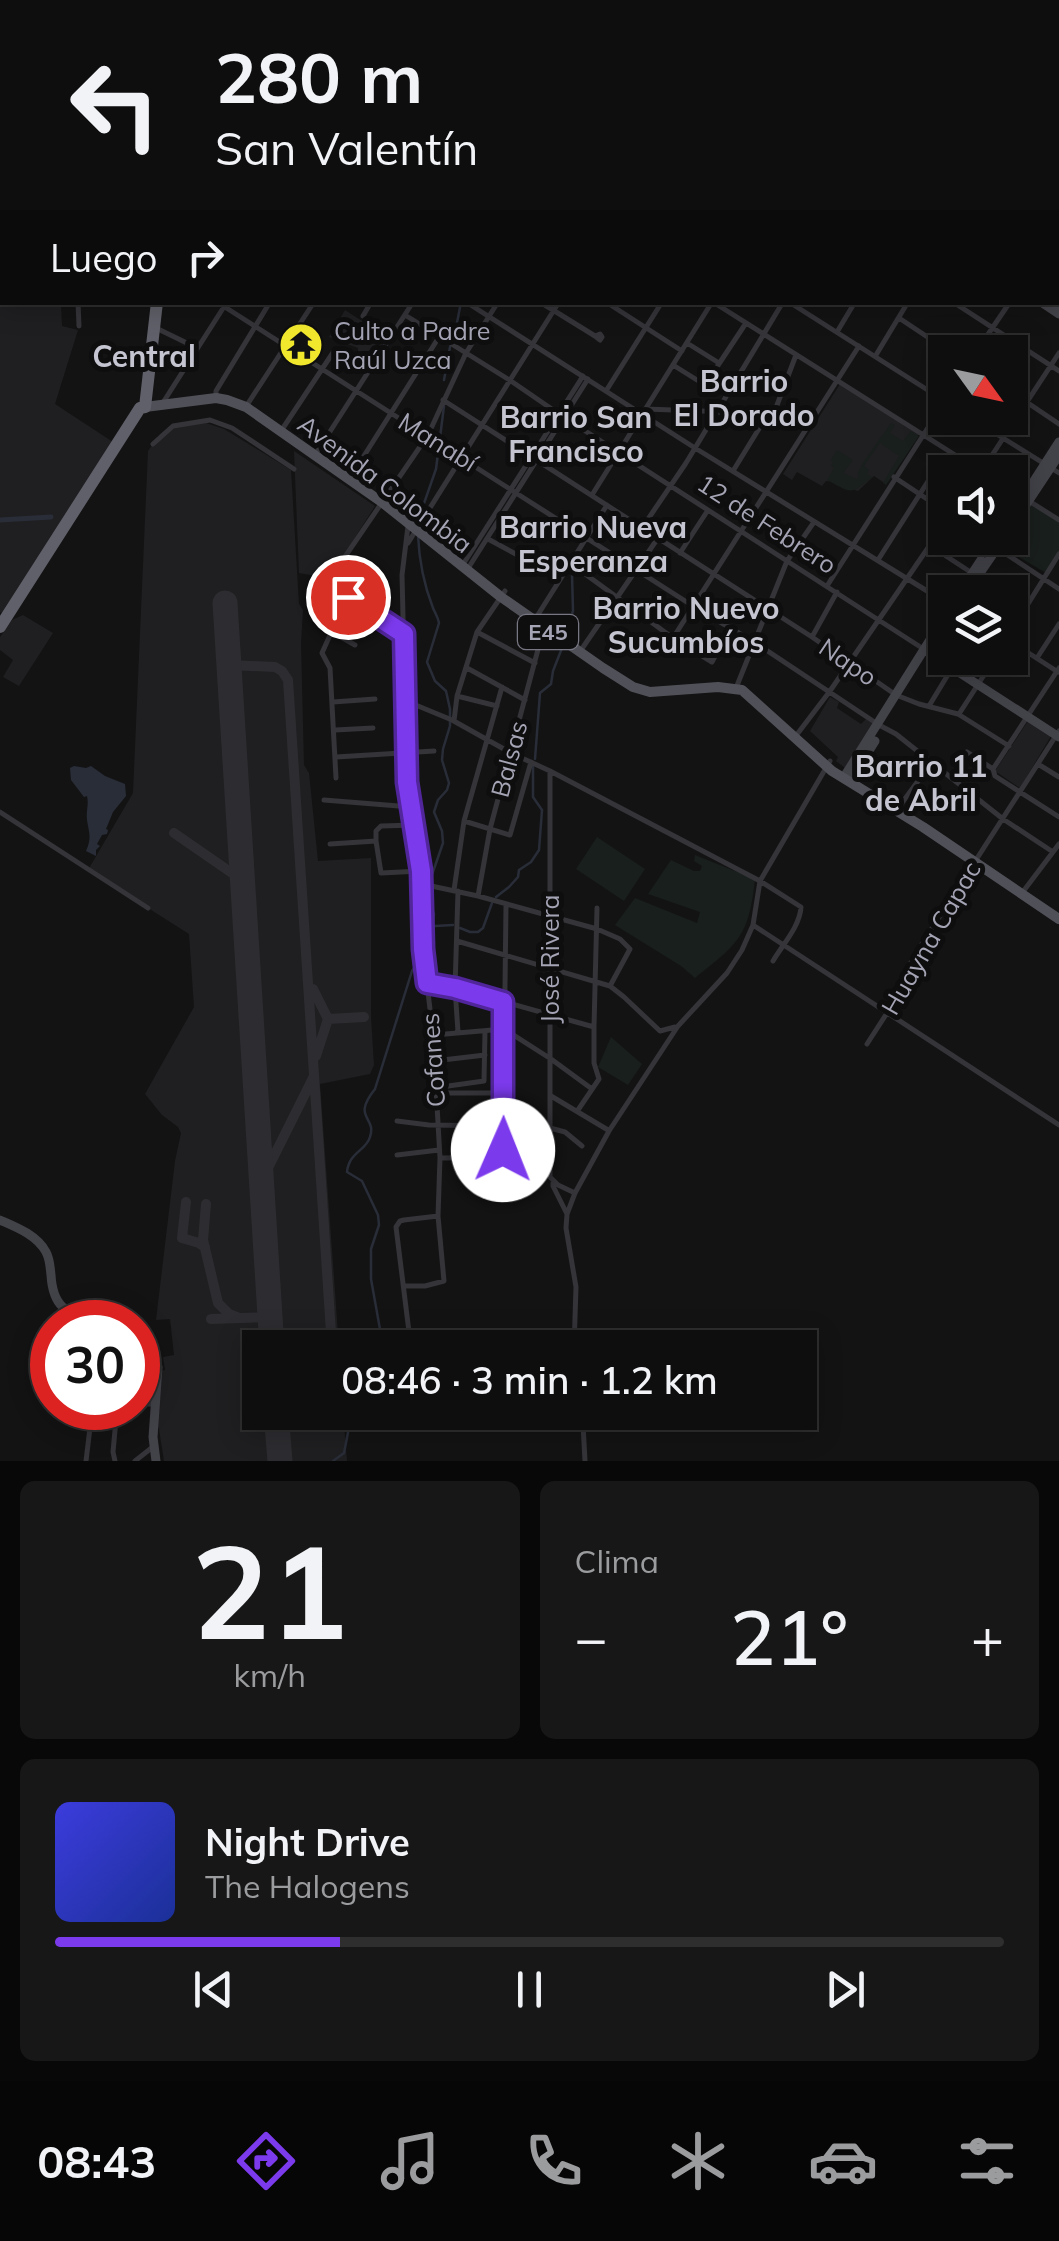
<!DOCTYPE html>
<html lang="es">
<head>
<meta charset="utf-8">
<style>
	:root { --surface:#0e0e0f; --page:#171718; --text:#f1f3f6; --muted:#9b9c9e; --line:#2e2e2f; --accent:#7c3aed }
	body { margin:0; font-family:Mulish,sans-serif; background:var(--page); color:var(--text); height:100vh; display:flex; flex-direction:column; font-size:38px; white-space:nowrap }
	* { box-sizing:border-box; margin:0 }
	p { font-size:32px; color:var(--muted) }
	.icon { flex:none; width:55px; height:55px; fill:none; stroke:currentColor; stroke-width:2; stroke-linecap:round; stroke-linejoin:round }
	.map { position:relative; height:1461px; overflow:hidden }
	.details { display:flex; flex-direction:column; gap:20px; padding:20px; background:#080808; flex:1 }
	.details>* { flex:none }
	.top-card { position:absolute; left:0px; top:0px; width:1060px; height:305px; box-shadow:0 5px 25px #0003,0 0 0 2px var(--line); background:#0e0e0f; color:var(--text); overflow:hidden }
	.needle { width:65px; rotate:123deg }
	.buttons { position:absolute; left:928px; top:335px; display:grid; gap:20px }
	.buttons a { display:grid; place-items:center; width:100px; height:100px; border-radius:0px; background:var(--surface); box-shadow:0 5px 25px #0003,0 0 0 2px var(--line); font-size:50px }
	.speed { position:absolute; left:30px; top:1300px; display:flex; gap:20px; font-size:50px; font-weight:700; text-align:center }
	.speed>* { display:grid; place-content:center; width:130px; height:130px; border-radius:50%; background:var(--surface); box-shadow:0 5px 25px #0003,0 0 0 2px var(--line); line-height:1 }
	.speed .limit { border:15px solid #d22; background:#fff; color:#111 }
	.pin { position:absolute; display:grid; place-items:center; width:85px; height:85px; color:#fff; margin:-42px; border:5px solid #fff; border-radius:50%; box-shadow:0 2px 10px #0007 }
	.me { position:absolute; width:110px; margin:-55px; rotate:1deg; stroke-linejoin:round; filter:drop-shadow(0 0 8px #0008) }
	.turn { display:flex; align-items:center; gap:35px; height:210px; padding:0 50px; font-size:45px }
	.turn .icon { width:130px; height:130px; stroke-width:2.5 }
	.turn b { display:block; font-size:70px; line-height:85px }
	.then { display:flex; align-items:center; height:95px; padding:0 50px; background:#0003; gap:20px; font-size:38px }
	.big { font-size:75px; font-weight:600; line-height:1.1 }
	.details .card { flex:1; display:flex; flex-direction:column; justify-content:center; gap:15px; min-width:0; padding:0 35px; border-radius:15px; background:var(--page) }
	.details .dial { align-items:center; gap:0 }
	.dial b { font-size:130px; line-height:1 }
	.song { display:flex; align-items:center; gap:30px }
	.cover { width:120px; height:120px; border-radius:15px; background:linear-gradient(135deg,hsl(240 70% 55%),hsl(230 70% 35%)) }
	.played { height:10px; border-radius:5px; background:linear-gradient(90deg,var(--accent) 30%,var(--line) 30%) }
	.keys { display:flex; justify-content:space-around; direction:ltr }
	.heat { display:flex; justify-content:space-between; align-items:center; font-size:55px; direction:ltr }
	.details .tiles { flex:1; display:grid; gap:20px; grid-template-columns:1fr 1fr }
	.card:last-child { grid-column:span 2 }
	.trip { position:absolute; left:242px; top:1330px; width:575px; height:100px; border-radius:0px; background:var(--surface); box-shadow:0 5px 25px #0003,0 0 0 2px var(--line); font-weight:600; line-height:100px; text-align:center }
	.tab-bar { display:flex; height:160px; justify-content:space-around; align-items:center; background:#060606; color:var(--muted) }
	.tab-bar .icon { width:70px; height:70px }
	.tab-bar .selected { color:var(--accent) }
	.tab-bar b { font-size:45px; color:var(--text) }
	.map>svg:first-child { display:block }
	.built { fill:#1f1f21 }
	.green { fill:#191f1c }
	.water { fill:#292d38 }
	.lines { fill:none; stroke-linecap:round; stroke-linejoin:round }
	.stream { stroke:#292d38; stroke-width:2.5 }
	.canal { stroke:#292d38; stroke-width:5 }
	.taxiway { stroke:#2d2d31; stroke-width:10 }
	.runway { stroke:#2d2d31; stroke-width:25 }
	.street { stroke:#343439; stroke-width:5 }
	.secondary { stroke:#424249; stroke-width:9 }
	.primary { stroke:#505058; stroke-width:10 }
	.highway { stroke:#60606a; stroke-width:12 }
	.route-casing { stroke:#51269a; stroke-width:25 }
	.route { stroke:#7c3aed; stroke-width:18 }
	.labels { text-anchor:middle; stroke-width:10; stroke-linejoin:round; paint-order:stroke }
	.shield { fill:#0e0e0f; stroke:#777783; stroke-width:2.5 }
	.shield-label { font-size:22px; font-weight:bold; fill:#a4a4b5 }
	.poi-label { font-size:25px; fill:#a4a4b5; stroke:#0e0e0f; text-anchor:start }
	.street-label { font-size:25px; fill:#a4a4b5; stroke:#0e0e0f }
	.quarter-label { font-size:30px; font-weight:bold; fill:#c5c5d1; stroke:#0e0e0f }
</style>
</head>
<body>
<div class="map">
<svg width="1059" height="1461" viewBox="0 0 1059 1461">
	<rect width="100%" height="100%" fill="#131314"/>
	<path class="built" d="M0 0H30L31 2H2V302L61 303 62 326 78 330 55 404 113 442 4 615 0 612Z
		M345 310 387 337 372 360 358 351V348L329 337Z
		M840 384 920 433 886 484 874 476 858 491 838 485 835 482 826 481 822 486 797 472 792 480 783 474Z
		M206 423 224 429 291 470 299 604 303 610 301 643 304 765 309 773 318 861 371 858V1017L374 1065 370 1074 320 1084 339 1347 260 1348V1412L343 1413 347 1461H164L159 1429 154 1416 161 1371 165 1370 163 1357 174 1355 170 1319 156 1320 175 1161 181 1133 178 1127 162 1115 145 1094 194 1007 189 934 88 870 133 793 148 451 160 434 173 425Z
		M294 451 375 506 333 572 321 577 299 573Z
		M23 615 53 633 19 686 3 677 13 660 0 650V637L12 620Z
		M830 697 839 702 837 708 861 724 866 719 873 724 845 768 836 761 838 757 810 731Z
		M1028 721 1051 736 1020 788 995 771Z"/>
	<path class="green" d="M891 423 895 425 890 433 903 441 911 431 919 436 886 485 883 483 899 456 880 443 864 466 869 470 867 474 872 477C850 496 852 493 827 480L834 468 831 466 833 462 831 460 837 450 853 460 843 473 857 479 859 475 857 474 862 465 864 466 862 464Z
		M1031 503 1059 521V553L1046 573 1002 547 1010 538Z
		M597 837 645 869 624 901 576 869Z
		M695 855 755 879C749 936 739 943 695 978L681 966 615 925 635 898 697 923 700 912 648 894 671 860 694 871H700L702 866 694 861Z
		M611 1037 642 1064 628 1085 598 1067Z"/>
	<path class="water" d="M74 766 86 768 91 766 105 776 125 784 126 796 113 812 106 829 108 830 107 834 102 835 97 844 100 846 96 850V856L86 851C92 838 89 833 87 820 86 810 89 805 87 796L84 797 71 780 70 768Z"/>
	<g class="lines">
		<path class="stream" d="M451 339 456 328 461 302
			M444 380 450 347
			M421 512 436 469 444 406
			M566 630 573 611 572 574
			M535 759 540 693 551 684 553 671 562 648
			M496 897 509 887 518 877 519 870 531 862 539 850 542 810 533 797V767
			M435 926 453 925
			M460 928 470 932H478L483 928 492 903
			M381 1348 383 1346 371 1279V1249L379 1225 378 1215 362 1181 347 1172C349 1152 366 1151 370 1137 377 1116 351 1119 375 1089L412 971 420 960 430 950 434 914 426 892 443 843 442 831 434 812 438 800 447 790 449 783 442 760 443 749 450 726V709L446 691 435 681 427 662 439 623C438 617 435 613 433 608 424 585 419 559 418 535
			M333 1461 344 1453 352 1412"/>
		<path class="canal" d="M0 520 51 517"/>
		<path class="taxiway" d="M229 665 275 667 282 671 288 680 332 1348
			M174 833 242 880
			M313 989 328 1019 316 1056
			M328 1019 364 1017
			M262 1180 313 1078
			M186 1202 182 1238 199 1243 205 1247
			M206 1204 203 1240 218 1303 229 1314 239 1318
			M211 1319 270 1317"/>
		<path class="runway" d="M225 603 272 1348
			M276 1412 280 1461"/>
		<path class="street" d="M171 0 173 2
			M447 0 451 2
			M507 0 512 2
			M662 0 666 2
			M744 0 748 2
			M828 0 832 2
			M910 0 914 2
			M997 0 1000 2
			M60 2V0
			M462 2 463 0
			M605 2 606 0
			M686 2 688 0
			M771 2 773 0
			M854 2 855 0
			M938 2 940 0
			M1022 2 1024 0
			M1058 38 1059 39
			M1058 75 1059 72
			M1058 93 1059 94
			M1058 149 1059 150
			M1058 206 1059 203
			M1058 253 1059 254
			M78 302 79 326
			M217 302 693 606 754 642 879 725 896 734 1003 819 1053 852
			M466 302 695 448 945 602
			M540 302 595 336 600 334 602 337 600 340 595 336
			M606 302 682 351
			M713 302 982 472
			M789 302 945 401
			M953 302 1059 371
			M405 315 511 381 559 414 922 648
			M363 316 371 302
			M899 318 950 352
			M156 328 197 348
			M837 332 855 302
			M687 343 719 363
			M976 352 1010 302
			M876 355 908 302
			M673 365 705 385 746 323
			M740 375 784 384
			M606 391 662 302
			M1010 391 1059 424
			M216 398V391L270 302
			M443 400 812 637 896 695 919 704 958 714 1009 746
			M164 401 227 302
			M247 405 314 302
			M645 409 789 414 811 422
			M774 413 796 355
			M971 418 1059 473
			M281 431 334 351
			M153 444 173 426 210 420 232 428 294 469
			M315 455 413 302
			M733 471 768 414
			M981 472 1059 353
			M894 477 945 511
			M350 478 439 337
			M1010 489 1059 520
			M592 495 712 302
			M642 528 686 463 783 302
			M959 538 946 556 972 573
			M982 538 1059 589
			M488 539 560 578
			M408 543 559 302
			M680 553 708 510
			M878 560 932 475 937 473 945 479
			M570 563 673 638 712 662 730 627
			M462 566 583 376
			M467 570 588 379
			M977 578 999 592
			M327 583 428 435 466 353 498 302
			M827 586 945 401
			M1010 599 1025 608
			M313 606 327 583 402 633
			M534 621 607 505
			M332 632 355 645
			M477 632 535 663
			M1010 633 1059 554
			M812 637 837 592
			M673 638 859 346
			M1010 641 1058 672
			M581 650 658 538
			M1037 658 1059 624
			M467 668 525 700
			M736 688 787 561 814 522
			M457 696 497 706
			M406 701 452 720 511 753 550 771 760 881 801 907C800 926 783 944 773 961
			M333 702 375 699
			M929 706 952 668
			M959 714 995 658
			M454 721 457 696 477 632 505 591
			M335 730 373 728
			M795 737 830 691 945 523
			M967 752 993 769 995 776 1059 817
			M336 757 434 751
			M1038 764 1059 777
			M993 769 1059 668
			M550 771V1177L558 1185 575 1193
			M336 778 330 668 322 653 347 597
			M324 800 411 807
			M896 811 932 762
			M0 812 148 908
			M464 821 510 835 531 762
			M376 841V831L381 826 415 825
			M330 844 376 841 381 873 421 871
			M422 884 478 896 597 929 620 939 630 949 610 986
			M454 890 464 821 502 687
			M1022 893 1059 844
			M478 896 490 829 544 627
			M753 925 1059 1125
			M457 941 610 986 624 997 660 1031 675 1027
			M427 983 455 988 594 1027V1063L599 1079 578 1110
			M594 1027 597 908
			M458 1032 455 988 458 891
			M434 1035 504 1029 551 1059 592 1089
			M867 1044 907 982 910 964 920 947 1059 731
			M434 1061 485 1055
			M434 1088 484 1081 485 1031
			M435 1093H504
			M551 1096 608 1130
			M397 1121 429 1125 504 1126
			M550 1128 565 1132 582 1146
			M504 1144 549 1143
			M397 1155 439 1150
			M441 1158 496 1157 503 1151 506 905
			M553 1182V1186L567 1214
			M469 1184 471 1126
			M404 1286H425L444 1281 438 1216 440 1158 433 1035 423 949 421 871 407 783 402 575 408 526
			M411 1348 396 1227 400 1221 404 1220 438 1216
			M574 1348 576 1287 566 1228 567 1214 575 1193 609 1131 678 1026 727 973 742 950 753 925 760 881 830 761
			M138 1404H154
			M580 1412 583 1424 585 1461
			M86 1461 92 1411
			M115 1461 113 1452 117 1408
			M135 1461 154 1446"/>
		<path class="secondary" d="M567 0 571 2
			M578 0 582 2
			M118 2 119 0
			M246 2 248 0
			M1041 302 1059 314
			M1053 302 1059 307
			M1010 518 1059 442
			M1010 529 1059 455
			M960 592 981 560
			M967 592 1004 538
			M929 653 1059 737
			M844 777 945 616
			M850 781 875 741
			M0 1220C16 1227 37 1235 46 1252 50 1259 50 1267 51 1275 53 1309 67 1312 96 1322
			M138 1336 154 1356 158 1367 153 1437 156 1461"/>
		<path class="primary" d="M145 407 216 398 227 400 246 407 383 503 501 597 603 668 633 687 650 692 718 687 742 690 832 771 923 827 1059 919"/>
		<path class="highway" d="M416 2 417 0
			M0 627 140 408 145 407 157 302"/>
	</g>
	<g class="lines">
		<defs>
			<path id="route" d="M348 597 404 634 407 782 421 871 423 949 427 983 455 988 503 1002V1150"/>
		</defs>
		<use href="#route" class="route-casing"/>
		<use href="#route" class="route"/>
	</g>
	<defs>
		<symbol id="temple-disc" viewBox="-11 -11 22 22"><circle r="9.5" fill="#f1e82e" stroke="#0e0e0f"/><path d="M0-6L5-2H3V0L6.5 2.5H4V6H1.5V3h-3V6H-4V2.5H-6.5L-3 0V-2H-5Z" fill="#111"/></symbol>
	</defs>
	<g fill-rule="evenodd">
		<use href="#temple-disc" x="276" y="320" width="50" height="50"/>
	</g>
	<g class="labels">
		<rect class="shield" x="518" y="615" width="60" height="34" rx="8"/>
		<g class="shield-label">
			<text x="548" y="640">E45</text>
		</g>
		<g class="poi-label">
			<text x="334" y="340">Culto a Padre<tspan x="334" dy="29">Raúl Uzca</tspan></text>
		</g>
		<g class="street-label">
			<text transform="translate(438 442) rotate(32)" y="9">Manabí</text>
			<text transform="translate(385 484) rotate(37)" y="9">Avenida Colombia</text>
			<text transform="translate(767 524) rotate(33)" y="9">12 de Febrero</text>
			<text transform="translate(848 662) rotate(34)" y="9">Napo</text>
			<text transform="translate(509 759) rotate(-75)" y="9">Balsas</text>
			<text transform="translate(931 938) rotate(-60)" y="9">Huayna Capac</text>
			<text transform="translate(550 959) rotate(-90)" y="9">José Rivera</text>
			<text transform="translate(433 1060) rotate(-94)" y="9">Cofanes</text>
		</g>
		<g class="quarter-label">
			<text x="144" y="367">Central</text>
			<text x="744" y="392">Barrio<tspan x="744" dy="34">El Dorado</tspan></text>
			<text x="576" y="428">Barrio San<tspan x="576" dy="34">Francisco</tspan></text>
			<text x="593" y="538">Barrio Nueva<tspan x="593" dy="34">Esperanza</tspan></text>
			<text x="686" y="619">Barrio Nuevo<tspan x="686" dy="34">Sucumbíos</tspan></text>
			<text x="921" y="777">Barrio 11<tspan x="921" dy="34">de Abril</tspan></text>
		</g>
	</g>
</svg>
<div class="buttons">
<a><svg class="needle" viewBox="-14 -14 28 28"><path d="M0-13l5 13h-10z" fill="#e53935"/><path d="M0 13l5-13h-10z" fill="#9b9c9e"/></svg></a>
<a><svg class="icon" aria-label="sound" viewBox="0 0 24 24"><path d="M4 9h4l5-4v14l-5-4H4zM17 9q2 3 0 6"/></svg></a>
<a><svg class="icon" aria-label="layers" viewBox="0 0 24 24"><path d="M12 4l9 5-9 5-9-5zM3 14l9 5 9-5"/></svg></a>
</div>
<div class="speed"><div class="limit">30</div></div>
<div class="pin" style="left:348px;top:597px;background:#d93025"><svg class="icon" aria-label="arrive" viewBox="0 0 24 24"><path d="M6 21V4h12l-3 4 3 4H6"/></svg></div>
<svg class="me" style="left:503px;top:1150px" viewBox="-20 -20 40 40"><circle r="19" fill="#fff"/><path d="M0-13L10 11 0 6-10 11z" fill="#7c3aed"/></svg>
<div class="trip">08:46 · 3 min · 1.2 km</div>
<div class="top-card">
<div class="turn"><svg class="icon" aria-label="left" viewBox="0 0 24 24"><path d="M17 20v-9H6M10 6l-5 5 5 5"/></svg><div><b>280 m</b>San Valentín</div></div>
<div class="then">Luego<svg class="icon" aria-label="right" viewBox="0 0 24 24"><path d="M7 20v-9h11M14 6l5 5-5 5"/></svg></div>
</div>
</div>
<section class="details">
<div class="tiles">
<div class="card dial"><b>21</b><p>km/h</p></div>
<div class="card"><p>Clima</p>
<div class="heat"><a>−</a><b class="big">21°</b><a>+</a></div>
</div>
<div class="card">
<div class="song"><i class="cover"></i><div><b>Night Drive</b><p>The Halogens</p></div></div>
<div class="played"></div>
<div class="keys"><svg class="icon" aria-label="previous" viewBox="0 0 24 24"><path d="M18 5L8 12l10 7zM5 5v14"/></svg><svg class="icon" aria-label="pause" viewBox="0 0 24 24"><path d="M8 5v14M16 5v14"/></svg><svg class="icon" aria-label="next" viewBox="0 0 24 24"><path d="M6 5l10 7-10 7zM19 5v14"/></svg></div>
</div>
</div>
</section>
<nav class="tab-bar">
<b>08:43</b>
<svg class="icon selected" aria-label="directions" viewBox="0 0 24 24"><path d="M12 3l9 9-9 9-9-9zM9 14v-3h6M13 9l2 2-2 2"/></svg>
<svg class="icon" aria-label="music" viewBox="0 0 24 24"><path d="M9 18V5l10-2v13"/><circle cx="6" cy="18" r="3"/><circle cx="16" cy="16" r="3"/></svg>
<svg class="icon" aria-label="phone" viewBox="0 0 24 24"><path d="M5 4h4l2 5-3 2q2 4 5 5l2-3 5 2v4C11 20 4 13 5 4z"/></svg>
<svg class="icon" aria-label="climate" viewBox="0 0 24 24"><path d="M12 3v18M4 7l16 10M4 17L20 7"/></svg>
<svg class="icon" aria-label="car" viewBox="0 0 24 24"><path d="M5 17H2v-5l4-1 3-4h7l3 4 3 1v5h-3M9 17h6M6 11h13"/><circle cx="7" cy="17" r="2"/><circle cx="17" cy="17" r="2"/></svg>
<svg class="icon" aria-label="filters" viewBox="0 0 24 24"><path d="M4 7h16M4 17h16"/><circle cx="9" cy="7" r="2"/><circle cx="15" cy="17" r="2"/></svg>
</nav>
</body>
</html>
